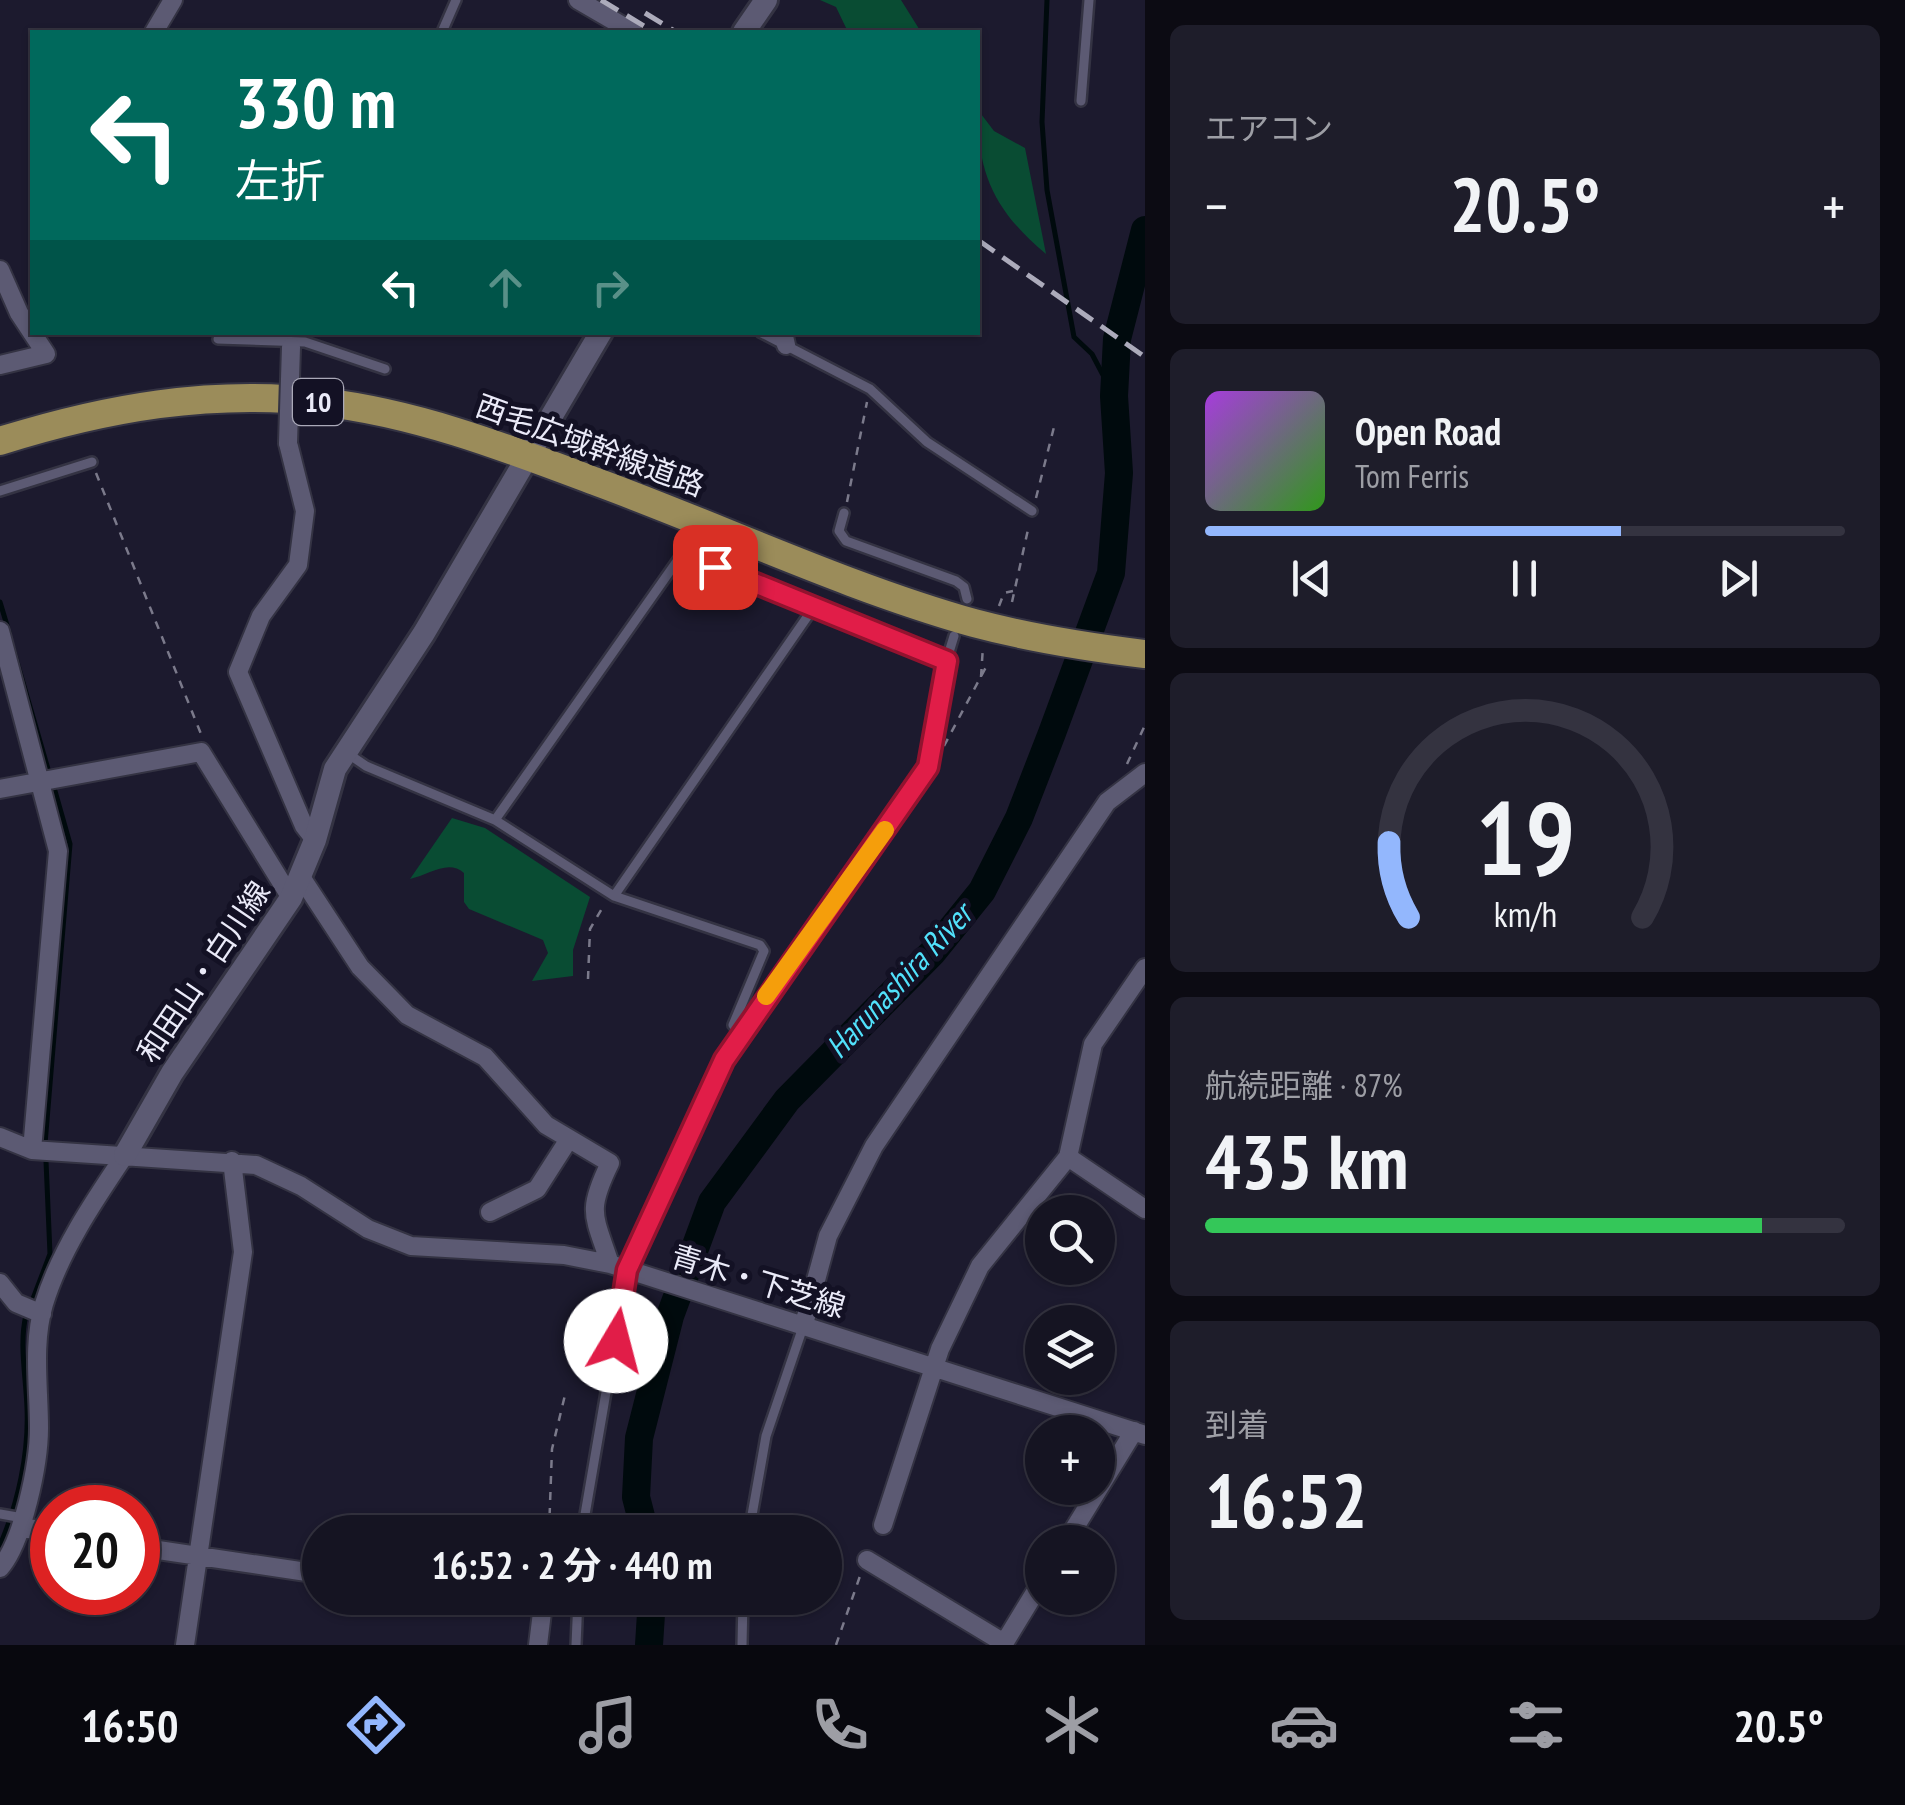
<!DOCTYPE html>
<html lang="ja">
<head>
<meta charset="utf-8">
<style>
	:root { --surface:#151422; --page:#1e1d2a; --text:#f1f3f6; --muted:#9d9ea5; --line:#343340; --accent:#93b7fd }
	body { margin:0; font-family:"PT Sans Narrow","Noto Sans JP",sans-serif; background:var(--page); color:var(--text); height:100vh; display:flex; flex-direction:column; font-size:38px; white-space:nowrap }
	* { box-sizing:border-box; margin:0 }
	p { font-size:32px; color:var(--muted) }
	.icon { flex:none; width:55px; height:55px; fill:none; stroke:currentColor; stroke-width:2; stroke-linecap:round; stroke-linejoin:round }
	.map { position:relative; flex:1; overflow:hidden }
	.drawer { display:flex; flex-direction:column; gap:25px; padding:25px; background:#0c0b13; width:760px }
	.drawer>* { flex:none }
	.banner { position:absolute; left:30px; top:30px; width:950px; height:305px; border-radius:0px; box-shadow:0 2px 8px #0004,0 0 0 2px var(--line); background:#00695c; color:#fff; overflow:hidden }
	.controls { position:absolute; left:1025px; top:1195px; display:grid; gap:20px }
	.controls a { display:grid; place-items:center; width:90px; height:90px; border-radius:50%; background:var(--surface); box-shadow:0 2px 8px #0004,0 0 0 2px var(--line); font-size:50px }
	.speed { position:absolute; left:30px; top:1485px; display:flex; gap:20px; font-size:50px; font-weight:700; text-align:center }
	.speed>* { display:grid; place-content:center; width:130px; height:130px; border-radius:50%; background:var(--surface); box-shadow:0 2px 8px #0004,0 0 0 2px var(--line); line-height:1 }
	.speed .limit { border:15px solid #d22; background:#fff; color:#111 }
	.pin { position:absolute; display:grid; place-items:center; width:85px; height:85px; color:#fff; margin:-42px; border-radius:20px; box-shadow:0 5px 15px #0006 }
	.me { position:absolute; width:110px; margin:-55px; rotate:8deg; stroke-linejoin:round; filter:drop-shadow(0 0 8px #0008) }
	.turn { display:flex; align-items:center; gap:35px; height:210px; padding:0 40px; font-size:45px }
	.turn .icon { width:130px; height:130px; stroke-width:2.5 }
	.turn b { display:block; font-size:70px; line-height:85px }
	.lanes { display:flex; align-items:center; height:95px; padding:0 40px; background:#0003; justify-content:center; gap:50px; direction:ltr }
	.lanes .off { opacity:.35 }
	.big { font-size:75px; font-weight:700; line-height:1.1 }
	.drawer .widget { flex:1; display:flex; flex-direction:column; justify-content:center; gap:15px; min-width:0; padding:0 35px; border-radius:15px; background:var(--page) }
	.drawer .dial { align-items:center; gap:0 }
	.dial svg { height:260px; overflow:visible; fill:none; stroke:var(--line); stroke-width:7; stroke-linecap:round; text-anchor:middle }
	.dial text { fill:var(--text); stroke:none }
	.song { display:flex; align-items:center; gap:30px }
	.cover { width:120px; height:120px; border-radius:15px; background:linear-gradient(135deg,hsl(280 70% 55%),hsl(110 70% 35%)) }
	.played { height:10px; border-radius:5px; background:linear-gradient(90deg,var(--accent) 65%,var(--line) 65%) }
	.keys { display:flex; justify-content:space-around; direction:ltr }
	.heat { display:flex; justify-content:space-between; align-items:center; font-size:55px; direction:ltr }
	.charge { height:15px; border-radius:8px; background:linear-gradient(90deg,#34c759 87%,var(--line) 0) }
	.trip { position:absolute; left:302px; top:1515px; width:540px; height:100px; border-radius:50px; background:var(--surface); box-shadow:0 2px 8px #0004,0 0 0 2px var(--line); font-weight:700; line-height:100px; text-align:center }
	.tab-bar { display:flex; height:160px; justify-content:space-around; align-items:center; background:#08080e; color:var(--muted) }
	.tab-bar .icon { width:70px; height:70px }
	.tab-bar .active { color:var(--accent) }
	.tab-bar b { font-size:45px; color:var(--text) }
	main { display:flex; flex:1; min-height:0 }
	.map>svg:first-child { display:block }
	.green { fill:#094c33 }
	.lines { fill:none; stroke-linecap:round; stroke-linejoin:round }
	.stream { stroke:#000a0d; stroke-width:5 }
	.river { stroke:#000a0d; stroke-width:28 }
	.service-casing { stroke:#343343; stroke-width:14 }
	.minor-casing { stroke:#343343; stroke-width:22 }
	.tertiary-casing { stroke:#343343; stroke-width:28 }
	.primary-casing { stroke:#343343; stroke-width:32 }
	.path { stroke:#7b7a8b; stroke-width:2.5; stroke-dasharray:8 8; stroke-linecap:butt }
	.service { stroke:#5c5a73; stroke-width:9 }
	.minor { stroke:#5c5a73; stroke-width:18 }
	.tertiary { stroke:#5c5a73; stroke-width:22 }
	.primary { stroke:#9b8c5a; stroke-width:28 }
	.rail { stroke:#acabbb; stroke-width:5; stroke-dasharray:20 10; stroke-linecap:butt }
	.minor-bridge-casing { stroke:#343343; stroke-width:22; stroke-linecap:butt }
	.minor-bridge { stroke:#5c5a73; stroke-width:18 }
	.route-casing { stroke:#92132f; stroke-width:25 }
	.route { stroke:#e11d48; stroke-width:18 }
	.slow { stroke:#f59e0b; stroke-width:18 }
	.labels { text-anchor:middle; stroke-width:10; stroke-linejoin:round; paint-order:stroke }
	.shield { fill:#131124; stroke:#aaa9b8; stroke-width:2.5 }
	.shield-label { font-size:28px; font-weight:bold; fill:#eaeaf8 }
	.street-label { font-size:30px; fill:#eaeaf8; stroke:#131124 }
	.water-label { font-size:32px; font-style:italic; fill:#51e1fb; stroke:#131124 }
</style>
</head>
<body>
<main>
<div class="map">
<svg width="1145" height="1645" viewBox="0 0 1145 1645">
	<rect width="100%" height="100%" fill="#1c1a2e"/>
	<path class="green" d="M820 0H901L921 32H848L836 7Z
		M978 110 994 131 1025 148 1046 254C996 212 977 175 978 110Z
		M452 818 485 828 590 897 573 950V976L532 981 548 953 543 940 469 909 464 902V873C448 859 429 875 410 879Z"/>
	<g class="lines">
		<path class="stream" d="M1047 0 1042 122 1047 190 1074 337 1092 354 1114 396
			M0 602 9 632
			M13 648 48 769
			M45 1144 70 844 55 791
			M31 1304 50 1254 46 1161
			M0 1545C18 1504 29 1453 27 1408 26 1377 19 1344 26 1315"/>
		<path class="river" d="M645 1532 636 1497 639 1438 670 1316 712 1202 787 1100 932 953 982 891 1019 818 1052 733 1111 573 1119 473 1114 396 1117 339 1145 230
			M649 1645 652 1598"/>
		<defs>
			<path id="service" d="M442 32 456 0
				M1081 101 1089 0
				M760 332 870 389 927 442 1032 511
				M218 339 305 342 385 369
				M0 491 92 462
				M844 513 839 531 846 541 956 581 964 587 967 599
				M682 554 947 661
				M347 753 366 766 495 820 614 896 814 607
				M495 820 682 554 693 526
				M614 896 760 945 764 951 733 1025 740 1033
				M0 1514 23 1518
				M582 1532 627 1270 737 1037 928 767 939 685 954 636
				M749 1532 766 1436 804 1324
				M576 1645 578 1598
				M742 1645 743 1598"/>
			<path id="minor" d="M578 0 633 32
				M154 32 173 0
				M0 270 19 313 46 354 0 365
				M783 332 786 345
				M288 443 305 511 298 565 261 616 238 672 304 826 315 840
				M0 631 58 851 32 1150
				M0 789 201 752 291 898
				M301 877 360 967 407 1015 485 1057 546 1125 610 1163C586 1212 594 1215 610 1264
				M0 1137 32 1150 256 1165 301 1186 368 1229 411 1246 564 1255 610 1264 1145 1435
				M1068 1157 1145 1209
				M490 1212 537 1189 569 1139
				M0 1283 16 1303 42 1314
				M804 1324 828 1236 874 1146 1107 802 1145 773
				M883 1525 940 1349 980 1266 1068 1157 1093 1044 1145 968
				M21 1527 52 1532
				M1066 1542 1134 1431
				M138 1547 320 1574
				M867 1560 1004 1643
				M0 1568C23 1542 39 1463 39 1428 39 1387 32 1344 44 1304 60 1251 94 1201 125 1155
				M495 1598 543 1604 538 1645
				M185 1645 243 1252 232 1161
				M1003 1645 1042 1581"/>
			<path id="tertiary" d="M744 32 766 0
				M125 1155 172 1073 291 898 315 840 335 769 424 633 601 332"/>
			<path id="primary" d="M0 441C105 408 211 389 321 402 417 413 507 448 597 482 722 528 846 587 974 623 1030 638 1087 647 1145 654"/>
		</defs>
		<use href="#service" class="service-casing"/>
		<use href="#minor" class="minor-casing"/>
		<use href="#tertiary" class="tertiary-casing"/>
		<use href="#primary" class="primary-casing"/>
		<path class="path" d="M96 473 201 734
			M1036 498 1054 427
			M847 502 867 402
			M1012 602 1029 525
			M999 606 1004 593 1013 591
			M981 677 983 646
			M944 746 986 667
			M1127 764 1145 725
			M588 979 590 929 604 905
			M549 1532 552 1449 565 1395
			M836 1645 860 1576"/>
		<use href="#service" class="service"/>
		<use href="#minor" class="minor"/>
		<use href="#tertiary" class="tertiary"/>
		<use href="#primary" class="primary"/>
		<path class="rail" d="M601 0 654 32
			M645 13 676 32
			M978 240 1145 357"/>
		<defs>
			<path id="minor-bridge" d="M288 443 291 347"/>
		</defs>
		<use href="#minor-bridge" class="minor-bridge-casing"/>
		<use href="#minor-bridge" class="minor-bridge"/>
	</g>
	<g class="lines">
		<defs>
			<path id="route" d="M616 1341 627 1270 724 1060 928 767 947 661 715 567"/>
		</defs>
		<use href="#route" class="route-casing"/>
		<use href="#route" class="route"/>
		<path class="slow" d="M766 996 885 830"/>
	</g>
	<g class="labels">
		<rect class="shield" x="293" y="379" width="50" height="46" rx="8"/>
		<g class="shield-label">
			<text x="318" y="412">10</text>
		</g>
		<g class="street-label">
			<text transform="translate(590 446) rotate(20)" y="10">西毛広域幹線道路</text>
			<text transform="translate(204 972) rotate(-56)" y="10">和田山・白川線</text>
			<text transform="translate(758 1282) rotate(17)" y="10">青木・下芝線</text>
		</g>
		<g class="water-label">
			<text transform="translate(899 981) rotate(-47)" y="11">Harunashira River</text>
		</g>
	</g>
</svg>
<div class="controls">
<a><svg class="icon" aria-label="search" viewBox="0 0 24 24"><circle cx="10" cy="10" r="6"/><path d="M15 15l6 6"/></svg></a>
<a><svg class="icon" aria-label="layers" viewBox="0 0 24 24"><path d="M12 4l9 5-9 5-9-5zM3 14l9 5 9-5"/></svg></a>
<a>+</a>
<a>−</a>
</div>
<div class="speed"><div class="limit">20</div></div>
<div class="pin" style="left:715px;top:567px;background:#d93025"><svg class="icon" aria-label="arrive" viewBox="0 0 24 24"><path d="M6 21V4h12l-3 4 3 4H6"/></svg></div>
<svg class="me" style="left:616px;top:1341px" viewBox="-20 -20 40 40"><circle r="19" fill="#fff"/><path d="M0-13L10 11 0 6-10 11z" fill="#e11d48"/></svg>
<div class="trip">16:52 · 2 分 · 440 m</div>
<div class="banner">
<div class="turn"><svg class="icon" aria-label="left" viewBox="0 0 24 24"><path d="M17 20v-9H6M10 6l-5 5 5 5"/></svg><div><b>330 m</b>左折</div></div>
<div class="lanes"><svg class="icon" aria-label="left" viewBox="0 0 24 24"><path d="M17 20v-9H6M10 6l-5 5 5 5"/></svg><svg class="icon off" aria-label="ahead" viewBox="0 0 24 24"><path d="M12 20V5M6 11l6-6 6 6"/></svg><svg class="icon off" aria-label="right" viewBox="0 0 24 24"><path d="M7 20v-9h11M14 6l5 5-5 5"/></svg></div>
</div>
</div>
<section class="drawer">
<div class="widget"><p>エアコン</p>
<div class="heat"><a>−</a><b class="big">20.5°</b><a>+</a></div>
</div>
<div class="widget">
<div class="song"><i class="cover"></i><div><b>Open Road</b><p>Tom Ferris</p></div></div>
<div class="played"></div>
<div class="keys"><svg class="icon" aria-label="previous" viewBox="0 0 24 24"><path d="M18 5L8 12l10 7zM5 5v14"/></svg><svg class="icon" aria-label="pause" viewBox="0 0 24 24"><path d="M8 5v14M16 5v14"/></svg><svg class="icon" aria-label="next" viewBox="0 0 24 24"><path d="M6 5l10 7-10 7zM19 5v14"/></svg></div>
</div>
<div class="widget dial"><svg viewBox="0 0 100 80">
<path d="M14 69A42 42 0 1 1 86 69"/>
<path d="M14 69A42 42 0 0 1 8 46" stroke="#93b7fd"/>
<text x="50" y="56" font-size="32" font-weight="700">19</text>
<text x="50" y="72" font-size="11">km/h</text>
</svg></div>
<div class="widget"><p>航続距離 · 87%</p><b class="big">435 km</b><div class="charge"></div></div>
<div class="widget"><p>到着</p><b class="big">16:52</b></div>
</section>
</main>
<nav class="tab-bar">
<b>16:50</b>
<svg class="icon active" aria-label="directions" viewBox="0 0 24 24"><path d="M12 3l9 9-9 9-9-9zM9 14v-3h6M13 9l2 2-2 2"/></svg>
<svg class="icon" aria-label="music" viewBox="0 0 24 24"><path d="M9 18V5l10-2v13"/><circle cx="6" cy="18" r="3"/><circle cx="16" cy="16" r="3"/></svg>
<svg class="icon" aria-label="phone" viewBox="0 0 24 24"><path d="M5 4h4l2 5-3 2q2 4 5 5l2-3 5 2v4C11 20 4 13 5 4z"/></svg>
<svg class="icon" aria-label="climate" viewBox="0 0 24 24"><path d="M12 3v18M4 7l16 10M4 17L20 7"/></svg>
<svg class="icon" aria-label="car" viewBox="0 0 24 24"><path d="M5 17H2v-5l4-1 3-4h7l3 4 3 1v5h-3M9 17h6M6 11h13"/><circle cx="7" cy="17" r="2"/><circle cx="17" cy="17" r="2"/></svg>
<svg class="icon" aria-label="filters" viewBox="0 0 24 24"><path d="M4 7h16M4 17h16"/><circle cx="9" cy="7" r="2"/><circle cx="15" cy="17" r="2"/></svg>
<b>20.5°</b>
</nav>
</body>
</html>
